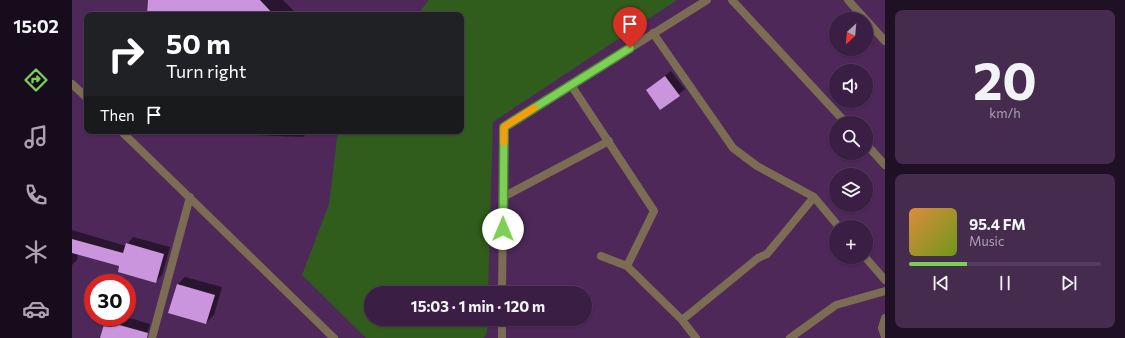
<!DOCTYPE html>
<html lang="en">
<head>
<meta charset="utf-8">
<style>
	:root { --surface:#3a1e43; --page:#452b4e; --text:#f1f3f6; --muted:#aba2b2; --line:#543c5c; --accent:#7cd155 }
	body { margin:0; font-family:Commissioner,sans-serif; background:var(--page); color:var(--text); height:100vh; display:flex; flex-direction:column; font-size:15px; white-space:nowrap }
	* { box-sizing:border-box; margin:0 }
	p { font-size:13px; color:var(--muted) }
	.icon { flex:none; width:22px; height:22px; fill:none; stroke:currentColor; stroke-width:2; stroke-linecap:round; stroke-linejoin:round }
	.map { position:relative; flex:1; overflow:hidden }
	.sheet { display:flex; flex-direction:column; gap:10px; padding:10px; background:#201025; width:240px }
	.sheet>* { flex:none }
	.top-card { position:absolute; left:12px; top:12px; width:380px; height:122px; border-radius:8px; box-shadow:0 1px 3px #0004,0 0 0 1px var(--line); background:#202124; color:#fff; overflow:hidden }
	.needle { width:26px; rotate:206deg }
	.buttons { position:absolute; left:757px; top:12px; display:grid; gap:8px }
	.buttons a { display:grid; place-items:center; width:44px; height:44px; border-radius:50%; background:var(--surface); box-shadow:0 1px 3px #0004,0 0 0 1px var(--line); font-size:20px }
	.speed { position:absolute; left:12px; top:274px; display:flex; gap:8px; font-size:20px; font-weight:700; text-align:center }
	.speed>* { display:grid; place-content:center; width:52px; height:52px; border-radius:50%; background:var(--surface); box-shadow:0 1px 3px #0004,0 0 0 1px var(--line); line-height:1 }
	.speed .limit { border:6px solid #d22; background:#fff; color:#111 }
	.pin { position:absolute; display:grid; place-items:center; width:34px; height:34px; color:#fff; margin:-41px -17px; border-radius:50% 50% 50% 0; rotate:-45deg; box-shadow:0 0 4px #0007 }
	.pin .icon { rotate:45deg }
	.me { position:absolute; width:44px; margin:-22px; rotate:0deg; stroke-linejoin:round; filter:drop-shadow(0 0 3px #0008) }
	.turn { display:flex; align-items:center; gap:14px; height:84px; padding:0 16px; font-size:18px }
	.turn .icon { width:52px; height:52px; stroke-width:2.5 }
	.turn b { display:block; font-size:28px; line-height:34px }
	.then { display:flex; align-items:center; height:38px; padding:0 16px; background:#0003; gap:8px; font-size:15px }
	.sheet .widget { flex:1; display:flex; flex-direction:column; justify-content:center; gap:6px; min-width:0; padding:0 14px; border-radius:8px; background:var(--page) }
	.sheet .dial { align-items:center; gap:0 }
	.dial b { font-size:52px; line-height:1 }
	.song { display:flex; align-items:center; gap:12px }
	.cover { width:48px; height:48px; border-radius:6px; background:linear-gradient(135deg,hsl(30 70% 55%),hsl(80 70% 35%)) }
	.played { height:4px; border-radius:2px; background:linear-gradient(90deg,var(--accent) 30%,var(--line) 30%) }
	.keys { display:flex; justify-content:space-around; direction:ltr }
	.trip { position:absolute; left:292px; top:286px; width:228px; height:40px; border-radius:20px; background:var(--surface); box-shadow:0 1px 3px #0004,0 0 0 1px var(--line); font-weight:700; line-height:40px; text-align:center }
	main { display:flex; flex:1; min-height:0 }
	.menu { display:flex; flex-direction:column; width:72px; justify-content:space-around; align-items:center; background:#170c1b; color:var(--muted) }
	.menu .icon { width:28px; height:28px }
	.menu .current { color:var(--accent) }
	.menu b { font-size:18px; color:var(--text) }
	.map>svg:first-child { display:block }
	.green { fill:#315d1c }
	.shadow { fill:#0007 }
	.building { fill:#ca95dd }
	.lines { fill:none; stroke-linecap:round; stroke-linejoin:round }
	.street { stroke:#7c6c53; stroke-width:8 }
	.route-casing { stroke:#518837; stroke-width:10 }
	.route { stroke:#7cd155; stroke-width:7 }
	.slow { stroke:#f59e0b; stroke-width:7 }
</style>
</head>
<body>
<main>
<nav class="menu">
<b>15:02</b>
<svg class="icon current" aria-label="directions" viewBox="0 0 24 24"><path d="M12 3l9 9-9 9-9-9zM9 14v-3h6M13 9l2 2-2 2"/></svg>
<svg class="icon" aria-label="music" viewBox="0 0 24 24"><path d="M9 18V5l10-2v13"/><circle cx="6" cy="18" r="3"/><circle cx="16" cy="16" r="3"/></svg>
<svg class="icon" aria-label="phone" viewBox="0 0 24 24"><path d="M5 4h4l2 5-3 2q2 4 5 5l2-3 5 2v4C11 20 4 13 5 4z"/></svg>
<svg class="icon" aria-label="climate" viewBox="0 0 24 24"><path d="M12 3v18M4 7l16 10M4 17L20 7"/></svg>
<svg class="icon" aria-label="car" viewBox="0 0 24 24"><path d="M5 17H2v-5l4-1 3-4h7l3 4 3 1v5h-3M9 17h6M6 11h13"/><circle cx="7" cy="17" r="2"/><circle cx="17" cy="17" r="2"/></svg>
</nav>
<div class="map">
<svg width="813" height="338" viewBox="0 0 813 338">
	<rect width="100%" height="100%" fill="#4d2859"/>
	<path class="green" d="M357 0H605L421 122 416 293H299V319H416L415 332 412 338H294L230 275 257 204 266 131H389V15H345Z"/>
	<path class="shadow" d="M77 0H211L226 15H76Z
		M599 71 613 89 589 109 575 91Z
		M157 131H237L231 137 160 134Z
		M0 230 54 246 61 237 98 247 90 275 83 282 49 265 6 253 5 260 0 265Z
		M113 277 150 287 142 315 134 323 105 285Z
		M38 317H54L78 324 74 338H29L33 321Z"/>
	<path class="building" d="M76 0H188L202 15H75Z
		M593 76 608 96 588 110 574 90Z
		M0 239 51 253 54 243 92 254 84 283 46 272 47 266 0 253Z
		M105 284 143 295 134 324 96 313Z
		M33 321 76 333 75 338H28Z"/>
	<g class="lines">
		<path class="street" d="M660 0 774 123
			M776 0 793 19
			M794 20 813 41
			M581 33 661 148 685 166 742 197 767 227
			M0 84 15 98
			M499 85 582 211 555 266
			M49 131 262 338
			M794 144 813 165
			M431 197 537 141
			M529 256 555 266 610 320 624 338
			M793 257 813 280
			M430 293 432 127 635 0
			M813 318 810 328 813 337
			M610 320 686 258 695 254 742 197
			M80 338 118 197
			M430 338V319
			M718 338 764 305 813 291"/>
	</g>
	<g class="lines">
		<defs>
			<path id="route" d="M431 229 432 127 558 48"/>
		</defs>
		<use href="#route" class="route-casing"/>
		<use href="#route" class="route"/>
		<path class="slow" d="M432 142V127L462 108"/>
	</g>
</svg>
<div class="buttons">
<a><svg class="needle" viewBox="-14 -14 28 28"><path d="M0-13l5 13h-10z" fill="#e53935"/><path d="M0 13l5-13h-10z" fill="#aba2b2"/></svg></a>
<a><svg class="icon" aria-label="sound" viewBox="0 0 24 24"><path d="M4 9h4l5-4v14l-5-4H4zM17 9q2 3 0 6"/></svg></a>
<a><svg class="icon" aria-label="search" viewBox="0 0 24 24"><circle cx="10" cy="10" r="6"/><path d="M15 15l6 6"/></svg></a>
<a><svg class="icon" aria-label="layers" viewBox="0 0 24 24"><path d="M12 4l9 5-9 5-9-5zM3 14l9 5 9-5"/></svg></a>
<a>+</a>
</div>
<div class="speed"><div class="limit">30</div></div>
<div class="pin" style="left:558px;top:48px;background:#d93025"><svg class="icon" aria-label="arrive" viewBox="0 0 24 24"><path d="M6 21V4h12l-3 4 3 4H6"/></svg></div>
<svg class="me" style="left:431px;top:229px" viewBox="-20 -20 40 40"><circle r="19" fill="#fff"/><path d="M0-13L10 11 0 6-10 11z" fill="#7cd155"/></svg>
<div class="trip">15:03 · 1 min · 120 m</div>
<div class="top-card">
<div class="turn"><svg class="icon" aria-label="right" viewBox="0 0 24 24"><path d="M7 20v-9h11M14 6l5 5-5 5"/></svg><div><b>50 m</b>Turn right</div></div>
<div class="then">Then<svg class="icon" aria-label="arrive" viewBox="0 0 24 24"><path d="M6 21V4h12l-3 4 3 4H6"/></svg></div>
</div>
</div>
<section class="sheet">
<div class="widget dial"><b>20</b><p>km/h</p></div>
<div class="widget">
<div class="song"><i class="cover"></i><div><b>95.4 FM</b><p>Music</p></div></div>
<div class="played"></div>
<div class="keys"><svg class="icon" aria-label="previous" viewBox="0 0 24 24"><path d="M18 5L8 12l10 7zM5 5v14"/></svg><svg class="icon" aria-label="pause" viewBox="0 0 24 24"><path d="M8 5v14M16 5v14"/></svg><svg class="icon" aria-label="next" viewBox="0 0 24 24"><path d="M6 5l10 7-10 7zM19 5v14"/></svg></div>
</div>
</section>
</main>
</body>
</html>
